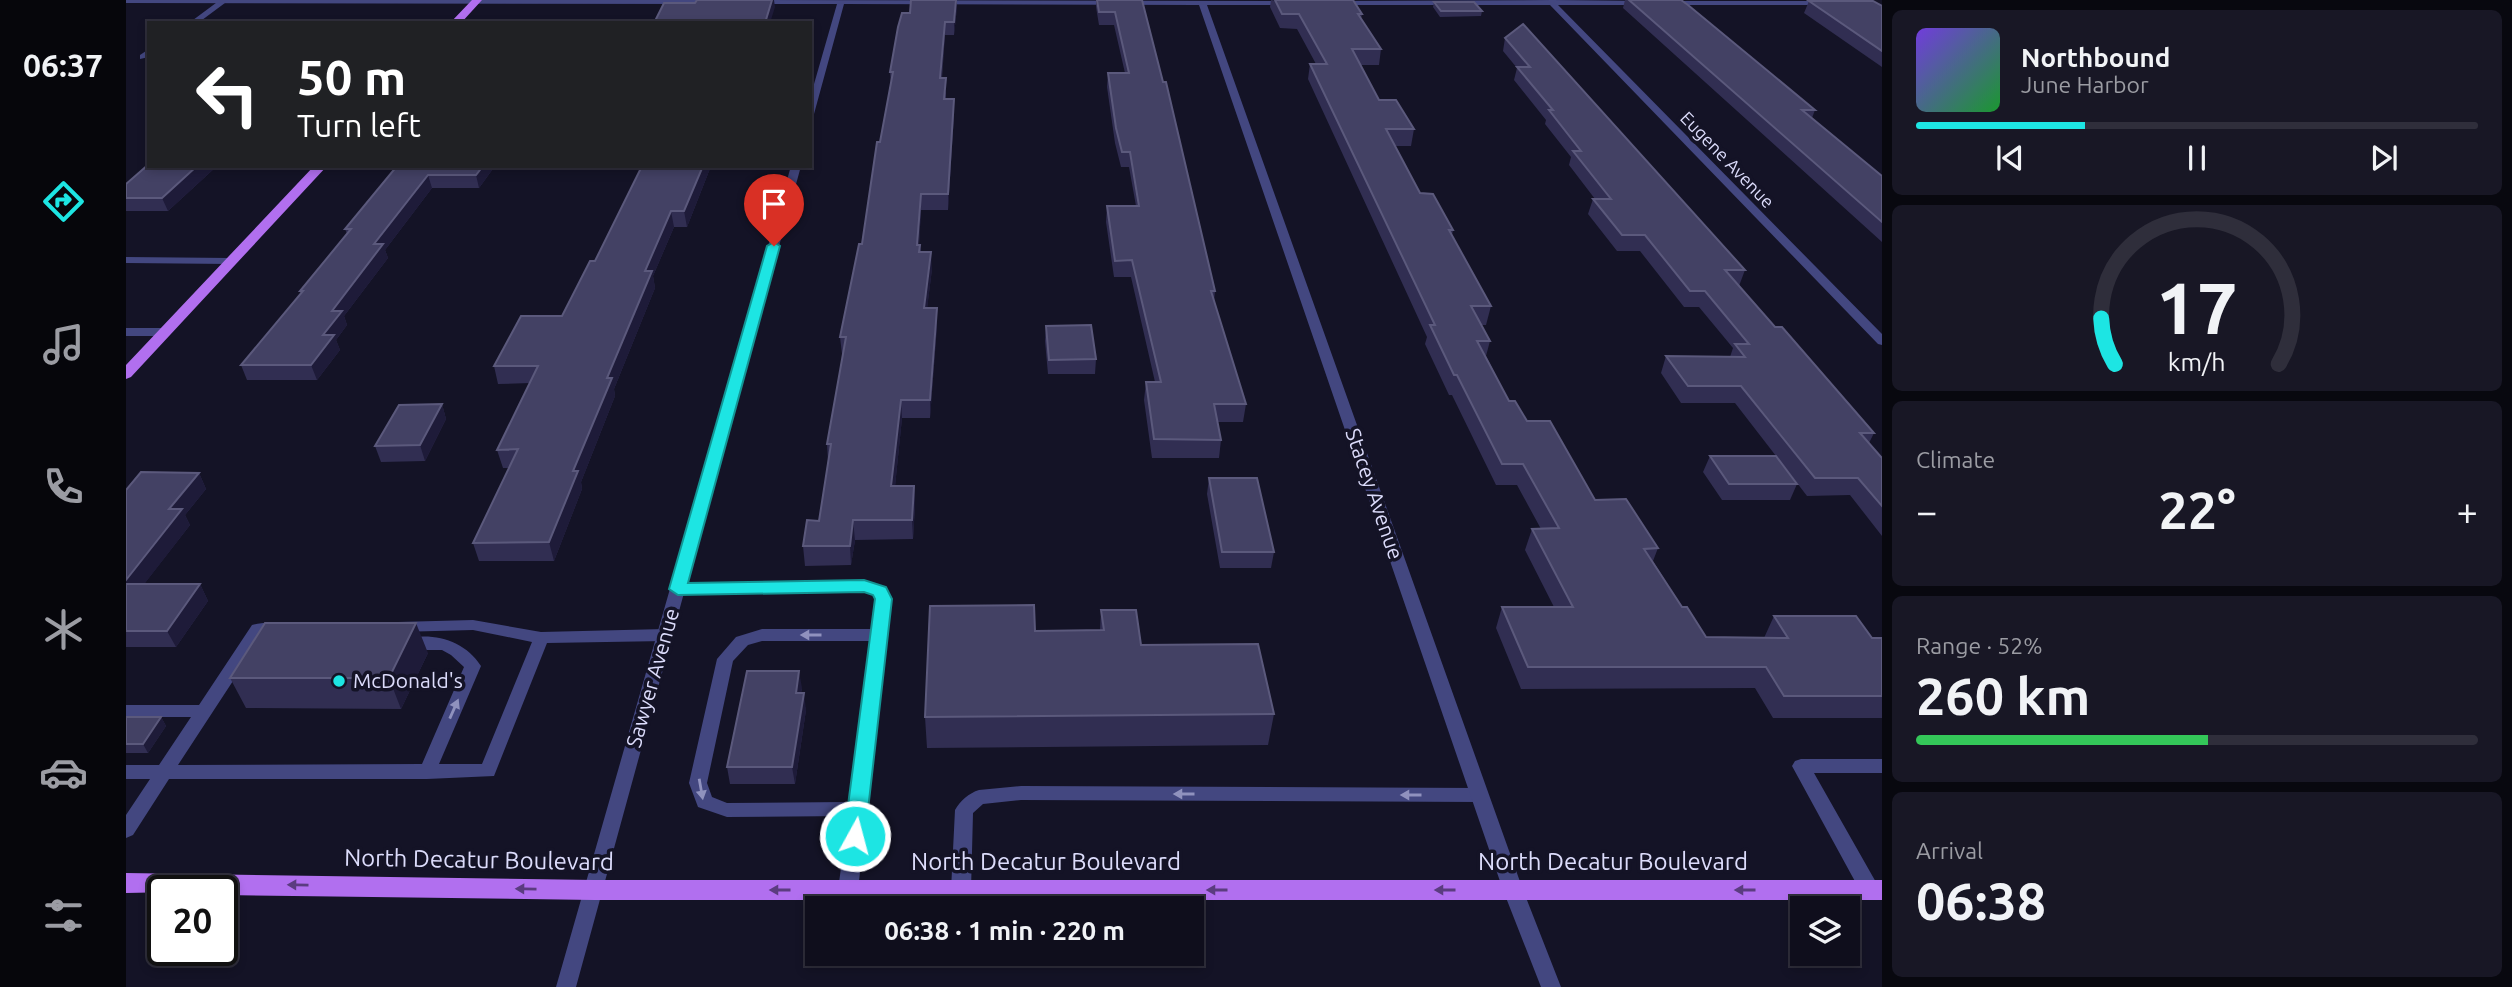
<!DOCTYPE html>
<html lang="en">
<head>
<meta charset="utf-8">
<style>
	:root { --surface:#0f0e1c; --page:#181725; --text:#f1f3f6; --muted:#9b9ca3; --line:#2f2e3b; --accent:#1de5e3 }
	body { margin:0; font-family:Ubuntu,sans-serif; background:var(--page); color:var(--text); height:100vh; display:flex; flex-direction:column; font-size:26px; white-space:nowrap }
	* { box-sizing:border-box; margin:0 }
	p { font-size:23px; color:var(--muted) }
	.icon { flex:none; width:38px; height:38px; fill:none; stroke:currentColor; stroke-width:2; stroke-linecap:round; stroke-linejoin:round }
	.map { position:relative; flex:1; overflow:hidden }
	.drawer { display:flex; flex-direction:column; gap:10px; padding:10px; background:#08080f; width:630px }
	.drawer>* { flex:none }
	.guide { position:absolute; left:21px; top:21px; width:665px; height:147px; border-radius:0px; box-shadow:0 4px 10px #0003,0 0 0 2px var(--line); background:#202124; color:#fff; overflow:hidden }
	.controls { position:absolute; left:1664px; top:896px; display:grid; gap:14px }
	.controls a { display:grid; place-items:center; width:70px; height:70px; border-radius:0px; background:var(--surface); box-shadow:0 4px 10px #0003,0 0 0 2px var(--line); font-size:35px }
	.speed { position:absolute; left:21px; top:875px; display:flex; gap:14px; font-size:35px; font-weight:700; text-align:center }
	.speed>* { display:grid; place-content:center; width:91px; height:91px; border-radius:50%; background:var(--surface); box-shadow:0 4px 10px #0003,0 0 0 2px var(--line); line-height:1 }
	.speed .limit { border:4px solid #111; border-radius:10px; background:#fff; color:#111 }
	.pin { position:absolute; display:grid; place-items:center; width:60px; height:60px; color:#fff; margin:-72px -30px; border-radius:50% 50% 50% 0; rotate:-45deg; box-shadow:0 0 7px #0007 }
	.pin .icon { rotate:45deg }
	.me { position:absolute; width:77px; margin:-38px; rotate:7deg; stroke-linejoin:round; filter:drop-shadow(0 0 5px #0008) }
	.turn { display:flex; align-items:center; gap:24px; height:147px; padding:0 35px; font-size:32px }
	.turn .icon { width:91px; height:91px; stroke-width:2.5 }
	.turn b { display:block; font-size:49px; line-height:60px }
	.big { font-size:52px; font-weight:700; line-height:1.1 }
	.drawer .widget { flex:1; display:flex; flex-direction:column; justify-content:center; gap:10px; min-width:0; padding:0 24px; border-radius:10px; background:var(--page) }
	.drawer .dial { align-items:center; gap:0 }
	.dial svg { height:182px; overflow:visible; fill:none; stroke:var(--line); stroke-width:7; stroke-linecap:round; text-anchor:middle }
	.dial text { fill:var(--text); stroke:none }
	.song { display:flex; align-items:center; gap:21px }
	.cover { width:84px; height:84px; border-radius:10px; background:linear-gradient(135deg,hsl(260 70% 55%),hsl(130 70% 35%)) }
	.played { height:7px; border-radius:4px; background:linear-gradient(90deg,var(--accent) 30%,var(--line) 30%) }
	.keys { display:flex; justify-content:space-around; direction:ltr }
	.heat { display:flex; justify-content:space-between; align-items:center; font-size:38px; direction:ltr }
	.charge { height:10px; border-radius:5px; background:linear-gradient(90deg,#34c759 52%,var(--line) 0) }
	.trip { position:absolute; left:679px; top:896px; width:399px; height:70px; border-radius:0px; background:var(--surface); box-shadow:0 4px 10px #0003,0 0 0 2px var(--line); font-weight:700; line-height:70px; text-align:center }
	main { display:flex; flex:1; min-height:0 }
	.tab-bar { display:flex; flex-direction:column; width:126px; justify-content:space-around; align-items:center; background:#06060b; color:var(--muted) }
	.tab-bar .icon { width:49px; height:49px }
	.tab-bar .active { color:var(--accent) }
	.tab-bar b { font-size:32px; color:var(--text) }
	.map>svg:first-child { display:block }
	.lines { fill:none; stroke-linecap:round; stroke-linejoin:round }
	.lane { fill:#434780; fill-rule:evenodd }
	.street { fill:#434780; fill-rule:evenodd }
	.primary { fill:#b16fef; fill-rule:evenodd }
	.wall { fill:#312e52 }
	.shaded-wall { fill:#1e1b39 }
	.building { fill:#434164; stroke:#5b597c; stroke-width:2 }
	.oneway { fill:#9092be }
	.oneway2 { fill:#5b3c80 }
	.route { fill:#1de5e3; stroke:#139594; stroke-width:2 }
	.poi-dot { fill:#1de5e3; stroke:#141326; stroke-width:2.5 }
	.labels { text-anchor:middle; stroke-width:7; stroke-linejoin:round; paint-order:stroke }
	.far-street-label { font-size:18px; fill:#dcdcfb; stroke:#141326 }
	.street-label { font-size:21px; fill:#dcdcfb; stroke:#141326 }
	.poi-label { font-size:21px; fill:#dcdcfb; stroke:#141326; text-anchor:start }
	.near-street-label { font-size:24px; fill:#dcdcfb; stroke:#141326 }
</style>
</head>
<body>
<main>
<nav class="tab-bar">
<b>06:37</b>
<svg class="icon active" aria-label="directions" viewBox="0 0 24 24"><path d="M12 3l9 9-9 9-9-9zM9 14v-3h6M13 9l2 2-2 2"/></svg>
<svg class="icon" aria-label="music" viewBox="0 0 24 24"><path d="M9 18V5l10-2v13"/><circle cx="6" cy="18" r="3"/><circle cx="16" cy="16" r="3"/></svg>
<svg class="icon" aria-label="phone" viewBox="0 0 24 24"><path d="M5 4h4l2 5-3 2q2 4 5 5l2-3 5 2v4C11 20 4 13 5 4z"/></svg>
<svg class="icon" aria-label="climate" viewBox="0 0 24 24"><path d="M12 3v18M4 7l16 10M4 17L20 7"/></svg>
<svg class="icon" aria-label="car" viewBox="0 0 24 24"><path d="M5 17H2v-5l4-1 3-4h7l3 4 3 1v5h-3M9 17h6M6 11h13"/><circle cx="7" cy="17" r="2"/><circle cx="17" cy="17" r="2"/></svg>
<svg class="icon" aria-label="filters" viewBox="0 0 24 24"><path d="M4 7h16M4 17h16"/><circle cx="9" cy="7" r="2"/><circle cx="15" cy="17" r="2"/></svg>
</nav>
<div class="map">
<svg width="1756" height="987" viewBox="0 0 1756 987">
	<rect width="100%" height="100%" fill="#141326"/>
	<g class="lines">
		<path class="lane" d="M94 0H103L72 23H63Z
			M20 51H23V57L14 59V55Z
			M0 328H39L45 332 39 336H0Z
			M738 581 759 587 765 599 732 890 729 896 722 898 715 896 712 890 722 816 601 817 572 807 563 783 591 659 610 637 636 629H745L749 599 748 594 737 591 552 594 547 593 544 589 547 585 552 584ZM636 641H744L724 802 601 803 586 797 581 783 607 661 622 645Z
			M347 620 415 632 539 629 545 631 547 635 545 639 539 641 421 643 368 776 301 779H43L7 835 0 838V815L24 779H0V765H33L65 717H0V705H73L126 625C136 622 150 622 160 625L162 629 160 633 137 635 52 765 296 764 338 667 325 655 316 650H280L274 648 272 644 274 640C304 631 338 639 355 666L313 764H356L406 642 347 630 272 632 266 631 264 627 266 623 272 622Z
			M1675 759H1756V773H1688L1751 884 1754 890 1751 896 1744 898 1737 896 1666 766 1669 761Z
			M895 786 1353 788 1359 790 1362 795 1359 800 1353 802 895 800 857 804 847 813 845 890 842 896 835 898 828 896 825 890 829 810C834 801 843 793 853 790Z"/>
		<path class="street" d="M0 0H588L591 2 587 4 0 3Z
			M628 0 1167 1 1168 3 1164 5H1081L1397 890 1435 987H1415L1377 890 1073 5 718 4 688 114 684 117V98L711 4H628Z
			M1427 0 1521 1 1522 3 1518 5H1432L1756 334V345L1752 344 1424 5H1212L1208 3 1212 1Z
			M1538 1H1700L1704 3 1700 5H1541L1537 3Z
			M665 166H675L450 987H430Z
			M0 257 105 258 110 261 105 264 0 263Z"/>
		<path class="primary" d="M346 0H356L335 23H324Z
			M188 166H201L5 377 0 379V365Z
			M0 873 468 880H1756V900H468L96 895V891L0 893Z"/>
	</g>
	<path class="wall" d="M785 0H830L831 7 828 35H819L816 78 820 93V99H828V114L822 210H795L793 245H794L795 252 806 269 801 308 811 326 804 418H776L769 486H788L789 506 787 539 729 540 725 565 679 566 677 546 693 521 702 461 701 444 717 354H716L714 337 736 244 765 84 764 72 784 13Z
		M970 0H1016L1089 291 1088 301 1120 404 1117 422H1091L1095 440 1093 458H1026L1018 400 1020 382H1029L1005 277H988L980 222 981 206H1010L1003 167H995L989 143 981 87 982 73H999L988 25H973L970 7Z
		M1145 0 1236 14 1235 19 1255 49 1253 65H1234L1253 100 1288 129 1285 146H1268L1294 193 1327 230 1326 235 1365 306 1360 325H1355L1364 341 1360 356 1383 401 1469 500 1532 548 1527 561 1556 607 1580 637 1638 638 1648 616 1746 638H1756V718H1647L1629 688 1395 689 1370 628 1376 607H1428L1399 550 1406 529H1415L1391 485H1370L1326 395H1323L1299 344 1301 337 1182 79 1184 64H1190L1171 29 1154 28 1144 7Z
		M1499 0H1555L1689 110 1686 118 1756 176V242L1497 8Z
		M1683 1 1756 6V67L1678 13Z
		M1308 2 1356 11 1355 16 1314 17 1307 7Z
		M1379 38 1619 270 1613 286 1649 327 1748 433 1743 443 1756 458V536L1724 495 1681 496 1655 462 1671 484 1664 500H1596L1577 472 1584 456H1650L1609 403H1555L1535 373 1540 356 1604 357 1607 348 1573 307H1558L1514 251H1491L1462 214 1467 199H1469L1443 165 1445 157 1419 124 1420 120 1388 80 1391 68 1377 51Z
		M91 166 42 211H0V184Z
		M271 166H369L353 188H306L259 250 262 258 218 316 221 325 210 340 214 350 191 380H121L115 365 175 294 174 291 221 234 219 229Z
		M585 166 561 227H548L527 276 529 288 488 389 489 396 455 482 456 489 428 561H353L347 543 383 468H377L371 450 404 383 372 384 368 366 436 316 469 261Z
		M920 326 970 359 969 374H922L919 341Z
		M316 404 320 419 299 461 255 462 249 446Z
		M73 473 80 489 59 515 64 525 18 584H74L82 601 50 647H0V490Z
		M1083 478 1148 552 1145 568H1094L1081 494Z
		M975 610 1015 645 1148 714 1142 745 801 748 799 717 909 631 974 630Z
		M302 653 275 709 120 708 104 678Z
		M676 688 675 693 680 710 669 784H604L601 767Z
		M0 717H35L40 726 22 753H0Z"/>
	<path class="shaded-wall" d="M646 0H648L649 7 644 23H639Z
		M830 0 831 7 828 35V22Z
		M819 22V35L814 93V78Z
		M828 99V114L822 210V194Z
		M71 166H91L42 211 36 198Z
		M357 166H369L353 188 350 175Z
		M577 166H585L561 227 558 211Z
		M302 175 306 188 259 250 262 258 218 316 221 325 210 340 214 350 191 380 185 365 206 311 248 244Z
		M795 194V210L792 261 791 245Z
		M545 211 548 227 527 276 529 288 488 389 489 396 455 482 456 489 428 561 423 542 447 471 519 271Z
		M805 252 806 269 799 326 798 308Z
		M811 308V326L804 418V400Z
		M775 400 776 418 767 506 765 486Z
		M316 404 320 419 299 461 294 445Z
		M73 473 80 489 59 515 64 525 6 600 0 590V580L43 509Z
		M788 486 789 506 787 539 786 520Z
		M727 520 729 540 725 565 724 546Z
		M74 584 82 601 50 647 41 631Z
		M290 623 302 653 275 709 263 678Z
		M673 671 676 688 672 710 670 693Z
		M678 693 680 710 669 784 666 767Z
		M35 717 40 726 22 753 17 744Z"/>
	<path class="building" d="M571 0H646L639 23H528L538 3H569Z
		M785 0H830L828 22H819L814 78H820L818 99H828L822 194H795L791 245H794L793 252H805L798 308H811L804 400H775L765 486H788L786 520H727L724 546H677L681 520 693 521 705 444H701L720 337H714L733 244H736L751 142H754L767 72H764L772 27 776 13H784Z
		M971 0H1016L1037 82H1040L1089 291H1085L1120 404H1088L1095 440 1028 439 1020 382H1035L1006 260 989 261 981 206H1013L1004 152H996L990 128 982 73H1003L989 12H973Z
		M1149 0H1227L1236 14H1232L1255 49H1226L1253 100H1270L1288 129H1260L1294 193 1307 194 1327 230H1323L1365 306H1345L1364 341H1351L1383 401H1389L1401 421H1424L1469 500 1500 499 1532 548 1518 549 1556 607H1561L1580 637 1662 638 1648 616H1730L1746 638H1756V696H1658L1640 667H1402L1376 607H1447L1406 529 1433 528 1397 464H1376L1331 375H1328L1304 325H1309L1184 64H1201L1173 14H1156Z
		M1503 0H1555L1562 5 1689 110H1676L1756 176V222Z
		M1683 1H1747L1756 6V51Z
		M1308 2H1348L1356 11H1315Z
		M1397 24 1619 270H1599L1649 327H1656L1748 433H1734L1756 458V506L1732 478H1689L1615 386H1562L1540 356 1619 357 1609 344H1623L1579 291H1564L1519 235H1496L1467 199H1485L1447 151H1455L1423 110H1427L1391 67H1404L1379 38Z
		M23 164V166H71L36 198H0V184Z
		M271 166H357L350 175H302L248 244H257L206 311H216L197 335H208L185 365H115L177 291H174L225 229H219Z
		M516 166H577L558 211H545L519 271H526L481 378H486L447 471H452L423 542 347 543 392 449 371 450 412 366H368L395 316H436L464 261H469Z
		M965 325 970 359 923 360 920 326Z
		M316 404 294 445 249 446 273 405Z
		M1584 456H1650L1671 484H1603Z
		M15 472 73 473 43 509H56L0 580V490Z
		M1083 478H1131L1148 552H1096Z
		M0 584H74L41 631H0Z
		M908 605 909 631 978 630 975 610H1010L1015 645 1132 644 1148 714 799 717 804 606Z
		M139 623H290L263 678H104Z
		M621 671H673L670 693H678L666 767H601Z
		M0 717H35L17 744H0Z"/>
	<defs><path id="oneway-solid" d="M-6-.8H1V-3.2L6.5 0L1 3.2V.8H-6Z" transform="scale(1.75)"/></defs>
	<g class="oneway">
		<use href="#oneway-solid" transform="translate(685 635) rotate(-180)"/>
		<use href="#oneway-solid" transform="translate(328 709) rotate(-66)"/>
		<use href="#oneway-solid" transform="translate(575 789) rotate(80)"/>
		<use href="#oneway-solid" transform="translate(1058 794) rotate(-180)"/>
		<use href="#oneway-solid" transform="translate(1285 795) rotate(-180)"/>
	</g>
	<g class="oneway2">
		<use href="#oneway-solid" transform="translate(172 885) rotate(-179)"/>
		<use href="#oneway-solid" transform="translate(400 889) rotate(-179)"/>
		<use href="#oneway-solid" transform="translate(654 890) rotate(-180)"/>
		<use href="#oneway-solid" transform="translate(1091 890) rotate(-180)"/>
		<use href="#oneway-solid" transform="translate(1319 890) rotate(-180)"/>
		<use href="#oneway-solid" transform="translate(1619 890) rotate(-180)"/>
	</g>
	<path class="route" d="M648 242 654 246 562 583 738 580 760 587 766 599 739 836 736 842 729 844 721 842 718 836 749 599 747 595 738 592 552 595 543 589 641 246Z"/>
	<circle class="poi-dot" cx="213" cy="681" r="7"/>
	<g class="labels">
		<g class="far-street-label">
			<text transform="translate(1601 160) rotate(46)" y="6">Eugene Avenue</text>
		</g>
		<g class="street-label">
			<text transform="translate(1248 494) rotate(71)" y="7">Stacey Avenue</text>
			<text transform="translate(527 678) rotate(-74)" y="7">Sawyer Avenue</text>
		</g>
		<g class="poi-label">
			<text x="227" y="688">McDonald's</text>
		</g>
		<g class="near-street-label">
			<text transform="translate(353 860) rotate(1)" y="8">North Decatur Boulevard</text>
			<text x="920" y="870">North Decatur Boulevard</text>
			<text x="1487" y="870">North Decatur Boulevard</text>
		</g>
	</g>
</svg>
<div class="controls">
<a><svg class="icon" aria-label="layers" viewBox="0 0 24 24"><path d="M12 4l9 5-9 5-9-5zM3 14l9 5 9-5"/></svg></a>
</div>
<div class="speed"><div class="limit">20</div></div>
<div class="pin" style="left:648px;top:246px;background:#d93025"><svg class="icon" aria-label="arrive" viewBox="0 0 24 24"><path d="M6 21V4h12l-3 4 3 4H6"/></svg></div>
<svg class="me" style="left:729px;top:836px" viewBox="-20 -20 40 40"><circle r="17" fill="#1de5e3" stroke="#fff" stroke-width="3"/><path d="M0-11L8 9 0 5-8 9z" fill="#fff"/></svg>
<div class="trip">06:38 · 1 min · 220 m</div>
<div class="guide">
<div class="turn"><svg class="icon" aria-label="left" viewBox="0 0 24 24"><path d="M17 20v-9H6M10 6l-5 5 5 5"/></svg><div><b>50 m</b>Turn left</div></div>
</div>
</div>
<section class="drawer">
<div class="widget">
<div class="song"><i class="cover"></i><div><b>Northbound</b><p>June Harbor</p></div></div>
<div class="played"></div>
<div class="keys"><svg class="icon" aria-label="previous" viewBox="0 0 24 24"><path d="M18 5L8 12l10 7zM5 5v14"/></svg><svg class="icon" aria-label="pause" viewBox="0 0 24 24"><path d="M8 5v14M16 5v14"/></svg><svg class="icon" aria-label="next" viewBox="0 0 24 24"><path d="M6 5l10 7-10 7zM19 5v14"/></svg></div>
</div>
<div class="widget dial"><svg viewBox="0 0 100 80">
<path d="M14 69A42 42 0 1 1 86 69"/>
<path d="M14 69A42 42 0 0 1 8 49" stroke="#1de5e3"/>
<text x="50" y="56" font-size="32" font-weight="700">17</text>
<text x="50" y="72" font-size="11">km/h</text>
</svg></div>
<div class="widget"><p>Climate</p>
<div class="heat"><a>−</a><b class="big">22°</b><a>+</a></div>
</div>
<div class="widget"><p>Range · 52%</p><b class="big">260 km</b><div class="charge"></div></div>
<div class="widget"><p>Arrival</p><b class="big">06:38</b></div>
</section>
</main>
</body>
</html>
